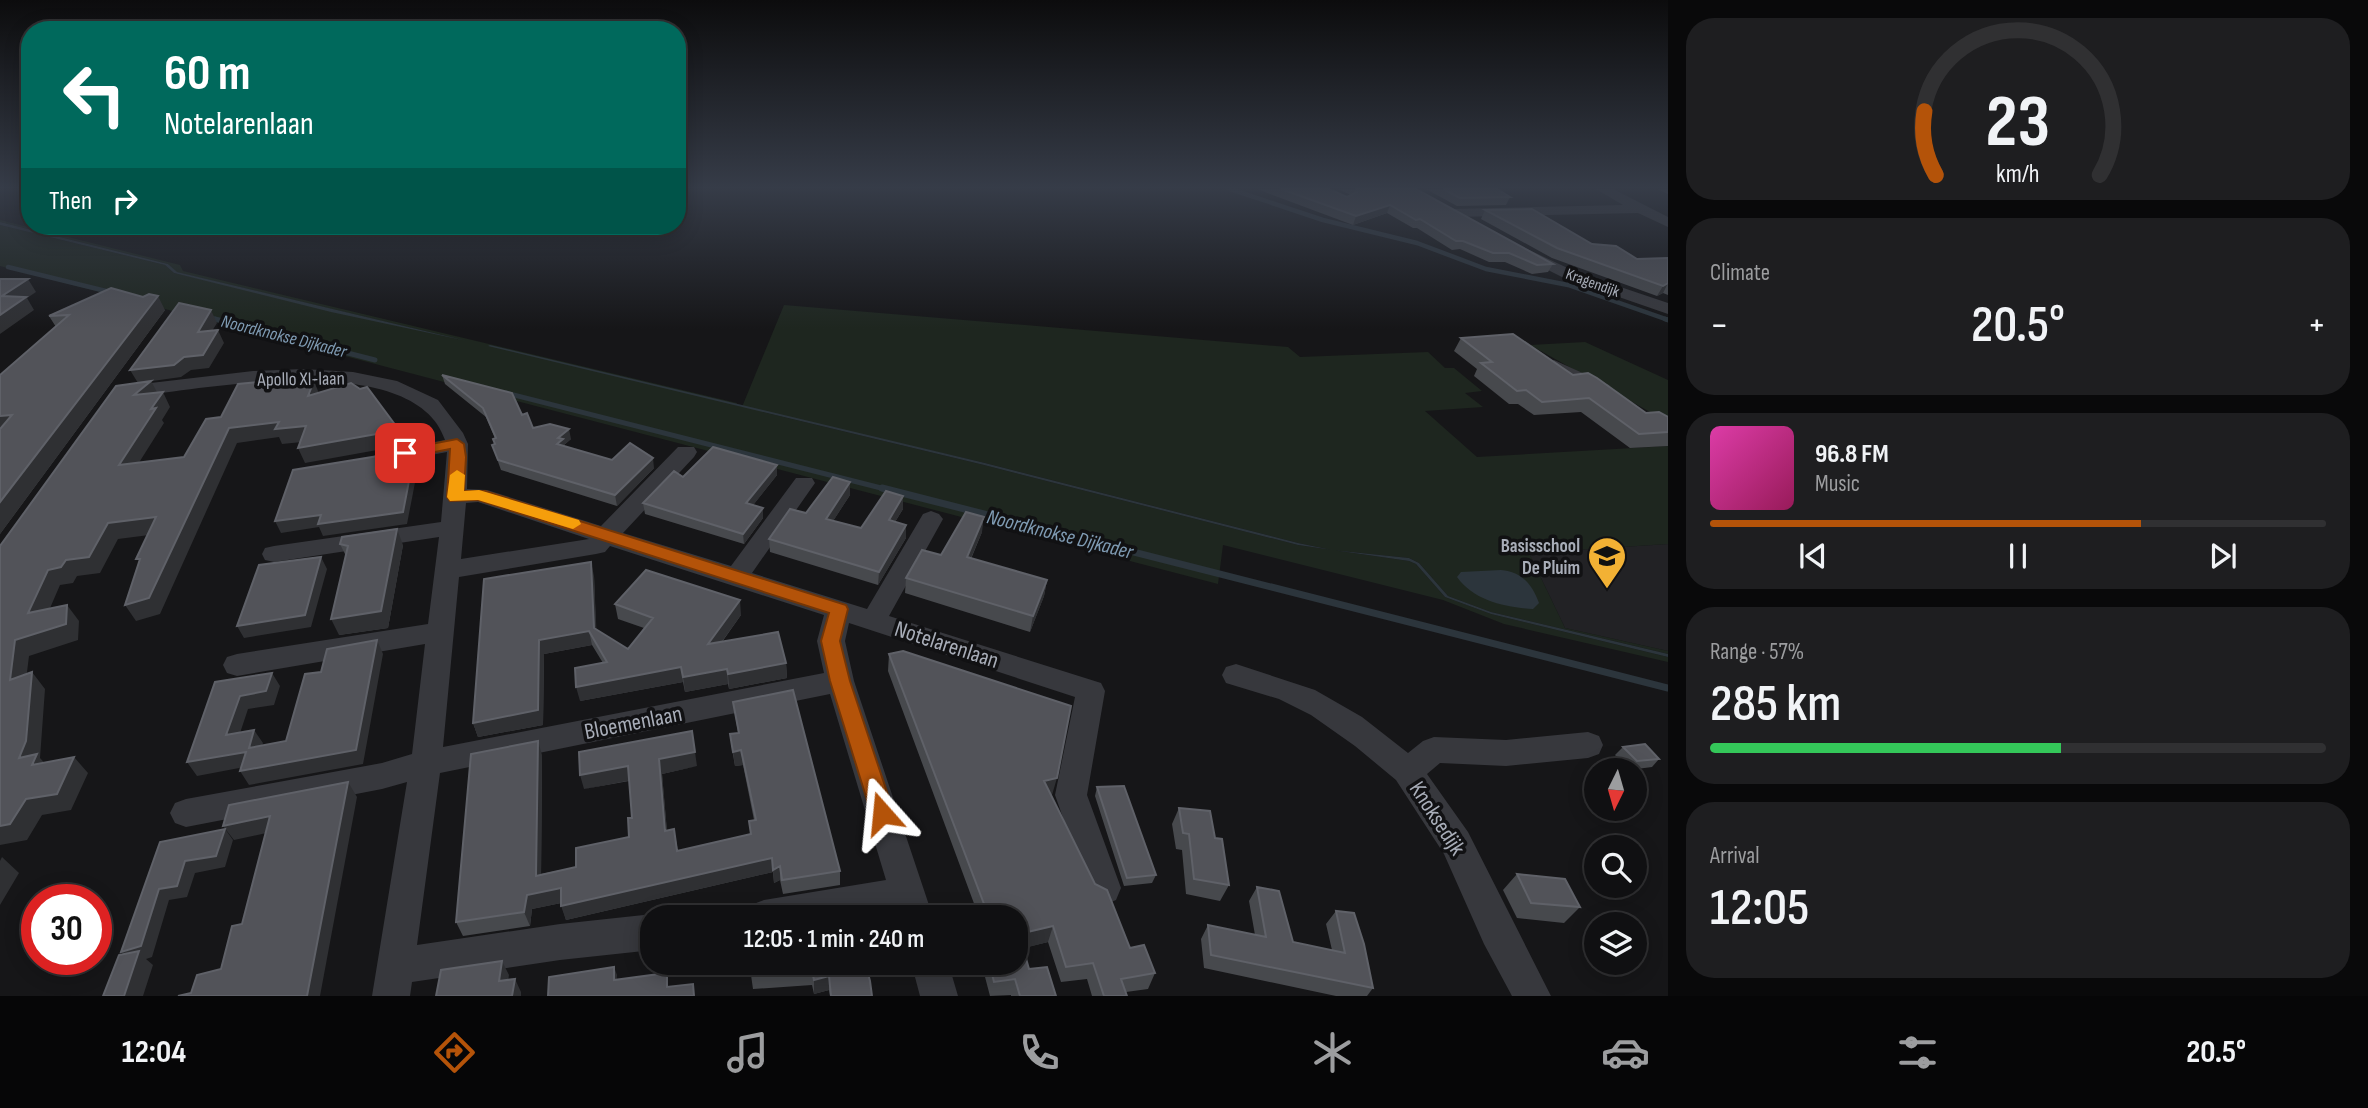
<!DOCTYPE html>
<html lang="en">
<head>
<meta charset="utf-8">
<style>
	:root { --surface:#101012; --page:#1e1e20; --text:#f1f3f6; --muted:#9c9d9f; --line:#303032; --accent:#b45309 }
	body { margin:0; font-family:"Sofia Sans Condensed",sans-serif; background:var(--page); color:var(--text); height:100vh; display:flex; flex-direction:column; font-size:26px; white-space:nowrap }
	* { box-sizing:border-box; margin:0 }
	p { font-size:23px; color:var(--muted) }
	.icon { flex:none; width:38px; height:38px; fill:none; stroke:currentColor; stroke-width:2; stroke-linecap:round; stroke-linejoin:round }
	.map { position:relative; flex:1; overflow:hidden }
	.sheet { display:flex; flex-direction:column; gap:18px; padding:18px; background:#09090a; width:700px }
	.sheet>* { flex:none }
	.banner { position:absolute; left:21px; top:21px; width:665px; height:214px; border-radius:28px; box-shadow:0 4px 18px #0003,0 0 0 2px var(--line); background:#00695c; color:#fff; overflow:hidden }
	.needle { width:46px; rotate:185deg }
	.fabs { position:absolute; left:1584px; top:758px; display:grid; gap:14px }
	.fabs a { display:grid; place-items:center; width:63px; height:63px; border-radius:50%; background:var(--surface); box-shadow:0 4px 18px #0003,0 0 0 2px var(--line); font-size:35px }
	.speed { position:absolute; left:21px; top:884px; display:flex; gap:14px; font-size:35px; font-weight:700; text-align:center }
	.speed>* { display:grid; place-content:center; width:91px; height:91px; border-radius:50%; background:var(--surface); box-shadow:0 4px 18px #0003,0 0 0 2px var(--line); line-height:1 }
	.speed .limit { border:10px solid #d22; background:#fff; color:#111 }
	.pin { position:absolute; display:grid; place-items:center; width:60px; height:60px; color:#fff; margin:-30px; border-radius:14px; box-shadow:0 4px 10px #0006 }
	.me { position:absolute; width:77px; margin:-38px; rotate:342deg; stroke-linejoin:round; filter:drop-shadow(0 0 5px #0008) }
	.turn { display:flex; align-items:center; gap:24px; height:147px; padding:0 28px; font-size:32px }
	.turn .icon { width:91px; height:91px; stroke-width:2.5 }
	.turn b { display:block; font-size:49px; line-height:60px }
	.then { display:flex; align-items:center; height:66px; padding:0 28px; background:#0003; gap:14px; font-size:26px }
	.big { font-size:52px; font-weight:600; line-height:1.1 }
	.sheet .card { flex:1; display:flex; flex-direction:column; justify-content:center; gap:10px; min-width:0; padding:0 24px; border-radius:28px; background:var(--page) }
	.sheet .dial { align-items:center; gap:0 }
	.dial svg { height:182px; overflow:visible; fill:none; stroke:var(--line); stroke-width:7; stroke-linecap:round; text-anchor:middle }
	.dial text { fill:var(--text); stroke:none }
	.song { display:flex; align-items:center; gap:21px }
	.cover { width:84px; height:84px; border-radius:10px; background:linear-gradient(135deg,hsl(320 70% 55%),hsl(330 70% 35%)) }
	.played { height:7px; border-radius:4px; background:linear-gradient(90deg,var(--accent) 70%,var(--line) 70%) }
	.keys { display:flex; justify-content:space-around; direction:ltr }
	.heat { display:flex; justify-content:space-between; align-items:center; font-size:38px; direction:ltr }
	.charge { height:10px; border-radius:5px; background:linear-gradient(90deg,#34c759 57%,var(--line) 0) }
	.trip { position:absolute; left:640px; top:905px; width:388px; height:70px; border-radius:28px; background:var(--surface); box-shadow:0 4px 18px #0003,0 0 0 2px var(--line); font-weight:600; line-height:70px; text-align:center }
	.tabs { display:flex; height:112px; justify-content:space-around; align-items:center; background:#060607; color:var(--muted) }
	.tabs .icon { width:49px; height:49px }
	.tabs .selected { color:var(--accent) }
	.tabs b { font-size:32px; color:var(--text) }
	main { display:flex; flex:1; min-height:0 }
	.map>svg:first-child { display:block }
	.built { fill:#222225 }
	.green { fill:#1e261f }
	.water { fill:#2c353c }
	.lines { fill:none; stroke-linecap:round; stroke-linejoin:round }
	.stream-far2 { stroke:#2c353c; stroke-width:4.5 }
	.stream-far1 { stroke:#2c353c; stroke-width:5 }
	.stream { stroke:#2c353c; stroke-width:7 }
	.minor { fill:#37383d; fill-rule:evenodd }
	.wall { fill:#47494d }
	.shaded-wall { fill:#2f3033 }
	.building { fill:#525359; stroke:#5f6168; stroke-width:2 }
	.route { fill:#b45309; stroke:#753606; stroke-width:2 }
	.slow { fill:#f59e0b }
	.labels { text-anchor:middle; stroke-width:7; stroke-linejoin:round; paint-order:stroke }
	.far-street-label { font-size:16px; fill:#a8adb8; stroke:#111113 }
	.far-water-label { font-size:18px; font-style:italic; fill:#7f9bb3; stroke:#111113 }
	.street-label { font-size:19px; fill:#a8adb8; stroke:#111113 }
	.poi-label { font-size:19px; font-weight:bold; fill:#a8adb8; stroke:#111113; text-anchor:end }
	.water-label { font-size:21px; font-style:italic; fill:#7f9bb3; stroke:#111113 }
	.near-street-label { font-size:23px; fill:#a8adb8; stroke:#111113 }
</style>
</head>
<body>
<main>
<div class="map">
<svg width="1668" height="996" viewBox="0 0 1668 996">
	<rect width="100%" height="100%" fill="#161618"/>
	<path class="built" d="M1668 544V651L1565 628 1529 553Z"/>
	<path class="green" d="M0 220 180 265 183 271 737 403 736 406 489 346 984 465 1298 545 1409 561 1416 564 1445 597 1491 614 1668 657V662L1504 624 1443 600 1223 545 1218 584 0 266V225L165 265 174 273 466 341 176 272 168 264 0 222Z
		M784 305 1288 347 1300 357 1428 352 1445 368H1454L1482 391 1465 393 1483 407 1425 411 1477 457 1668 446V544L1529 553 1565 628 1668 651V654L1491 612 1448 596 1419 563 1409 558 1332 550 1298 543 985 463 742 407Z
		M1585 342 1668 380V422L1530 345Z"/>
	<path class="water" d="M0 222 168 264 177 272 467 341 331 312 174 273 165 265 0 225Z
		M490 345 985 463 1298 543 1332 550 1409 558 1419 563 1448 596 1491 612 1668 654V657L1491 614 1445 597 1416 564 1409 561 1298 545 984 465 488 346Z
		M1501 570C1522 572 1532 584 1539 603L1533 609C1505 607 1474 601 1457 577L1461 572Z"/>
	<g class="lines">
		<path class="stream-far2" d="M1230 189 1323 220 1417 243 1486 269 1568 285 1668 320
			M8 267 110 292
			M208 317 222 321"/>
		<path class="stream-far1" d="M215 319 375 360
			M1665 319 1668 320
			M506 393 889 490"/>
		<path class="stream" d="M882 488 1668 688"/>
		<path class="minor" d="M1596 189H1613L1668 217V227L1638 213 1452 217 1445 213 1452 209 1623 205Z
			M1525 248 1576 272 1668 303V314L1564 278 1520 256 1517 253Z
			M1554 360 1609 385 1612 389 1602 395 1595 393 1547 370 1545 366Z
			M304 369 353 372 397 381 438 400 463 433 468 444 467 489 487 490 601 526 678 447H694L697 452 694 457 623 533 731 566 796 478H812L815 483 752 573 867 609 923 514 931 511 939 514 943 519 889 616 1101 683 1105 691 1087 795 1121 888 1116 900 1104 905 1092 900 1055 795 1075 697 849 623 845 641 854 681 933 917H897L896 912 866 917H746L751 905 764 900 886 880 830 694 440 773 417 945 560 924 653 914 660 917H653V950L560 960 412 982 410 996H372L407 782 382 789 186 827 175 823 170 813 175 803 186 799 382 763 412 754 425 644 237 676 227 673 223 665 227 657 237 654 428 624 439 537 274 562 265 560 262 554 265 548 274 546 441 522 447 452 384 464 376 463 373 458 376 453 445 440C414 347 198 389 125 398L115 392 125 386 253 371ZM478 502 589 539 461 559 466 503ZM610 546 824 615 817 641 824 673 443 747 459 577 596 554 605 552Z
			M1236 664 1315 690 1362 717 1408 753 1423 741 1434 737 1506 740 1588 732 1599 736 1603 745 1599 754 1588 758 1506 766 1440 763 1427 774 1468 832 1551 996H1512L1484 944 1444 854 1396 780 1355 746 1311 715 1279 699 1226 683 1222 675 1226 667Z
			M911 962H948L958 996H920Z"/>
	</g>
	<path class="wall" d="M1257 189H1329L1347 197 1351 195 1338 189H1416L1553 264 1548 272 1532 274 1505 262H1489L1460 249 1452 250 1417 228H1413L1387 213 1353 225Z
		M1426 189H1497L1510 197 1506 205 1457 206Z
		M1657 189H1668V194Z
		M1485 210 1637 259 1668 258V295L1663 293 1657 296 1552 258 1481 219Z
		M165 310 0 534V375L56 327 49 316Z
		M1461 338 1573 375 1646 413 1668 417V446L1630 448 1581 412 1534 415 1518 404H1509L1474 376 1477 369 1454 351Z
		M442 375 522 415 533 428 571 439 564 445V446L612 460 654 468 617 506 501 470 492 445 495 444 493 439 495 438 486 417 445 384Z
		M777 475 753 505 763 508V518L744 544 645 514 643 503 683 477Z
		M850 482V495L833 521 861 528 903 496V509L895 522 906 525V538L878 585 770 552 769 539Z
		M982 532 971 559 1047 580 1044 596 1030 632 905 593 906 578 941 555Z
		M340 544 403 545 388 628 339 635 346 556Z
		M594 576 596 630 628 649 644 628 618 619 615 604 741 615 722 642 786 663 787 678 729 689 728 684 685 692 683 682 580 701 603 663 592 645 544 654 543 725 478 737 473 723Z
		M889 654 1052 795 1051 796 1095 884 1130 948 1155 973 1148 989 1126 992 1127 996H1092L1087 979 1061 982 1048 942 1023 948 1029 969 1056 996H1011V995L990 996 985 977 988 962H1017V917H979L888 671Z
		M733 702 840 871V885L783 894 780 880 774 883 773 872 566 920 561 903 532 909 530 926 463 936 456 922 542 755 541 874 576 867 629 837 632 818 629 781 584 789 697 766 662 774 667 831 674 829 678 851 751 834 749 821 754 820 743 765 735 766 732 749 730 734 738 733Z
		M1623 747 1659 759 1652 767 1629 770 1615 755Z
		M1097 787 1156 875 1152 883 1124 886 1095 796Z
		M1179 808 1215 838 1229 885 1220 901 1186 894 1182 850 1176 849 1172 824Z
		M1517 874 1580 907 1564 923 1517 918 1503 890Z
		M1257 887 1293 942 1332 950 1326 924 1336 911 1373 988 1367 996H1336L1204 968 1201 939 1208 925 1255 935 1249 901Z
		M865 962 872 996H830L829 990 814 994 812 985 753 989 751 975Z"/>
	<path class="shaded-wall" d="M1390 205 1387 213 1353 225 1356 216Z
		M28 279 36 292 27 298 34 310 0 334V315L2 296Z
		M1668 283 1663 293 1657 296 1663 286Z
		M158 296 165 310 0 534V502Z
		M211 310 217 323 204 344 198 332Z
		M218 330 224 343 209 368 191 370 181 377 138 383 130 370Z
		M151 381 159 396 134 395Z
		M314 381 320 396H308Z
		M163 392 170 407 162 420 164 423 128 480 119 465 151 409Z
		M12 415 0 432V416Z
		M279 422 306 426 312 441 282 444 279 437 237 443 160 614 136 621 125 605 229 428Z
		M569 429 571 439 564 445 565 449 557 444 558 438Z
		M399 430 405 445 305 463 298 448Z
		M415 450 419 462 407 524 323 536 319 527 281 533 275 521Z
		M653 458 654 468 617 506 615 495Z
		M777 465V475L747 513 746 503Z
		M850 482V495L826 532V519Z
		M903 496V509L888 533 889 520Z
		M763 508V518L744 544 743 534Z
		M156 517 165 533 118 539 100 573 77 576 73 583 60 585 41 629 28 613 48 570 108 523Z
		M984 517 982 532 965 572 967 557Z
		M906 525V538L878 585 879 572Z
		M397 529 403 545 388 628 339 635 331 619Z
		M321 557 327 569 311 627 244 638 237 626Z
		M591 562 594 576 597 643 594 628Z
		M1047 580 1044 596 1030 632 1033 616Z
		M740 600 741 615 710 658 708 644Z
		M67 605 79 621 78 640 29 656 24 696 10 680 15 640Z
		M589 631 592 645 544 654 543 725 478 737 473 723 539 640Z
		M377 640 383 654 363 764 249 785 240 771 356 750Z
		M786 663 787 678 729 689 728 674Z
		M681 667 683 682 580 701 576 687Z
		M727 669 728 684 685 692 683 677Z
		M32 672 45 689 40 758 51 770 36 769 19 758Z
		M272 673 280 686 274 705 248 709 235 748 226 735 240 696Z
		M254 730 263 743 257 761 249 748Z
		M538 741 542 755 541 889 536 876Z
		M741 750 743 765 735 766 733 752Z
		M246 752 255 765 197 776 187 762Z
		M695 752 697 766 662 774 668 845 665 831 659 759Z
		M74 757 88 773 71 810 42 815 27 840 0 845V826L26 799Z
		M628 766 632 780 584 789 580 775Z
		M1057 778 1052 795 1040 798 1044 781Z
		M348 782 357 797 320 996H307Z
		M270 816 280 830 234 840 223 826Z
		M225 829 233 840 225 867 195 873 187 897 169 900 152 957 146 959 153 965 143 996H124L132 963 121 952 159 889 185 861Z
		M2 857 19 873 0 905V861Z
		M772 858 773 872 566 920 561 906Z
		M780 866V880L774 883 773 870Z
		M561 888 566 902 532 909 530 926 524 912 527 895Z
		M1053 926 1048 942 1017 950 1019 934Z
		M502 961 509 975 506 995 499 981Z
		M614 967 617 975 616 988 614 980Z
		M829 976V990L814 994V980Z
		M515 979 521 992V996H512Z"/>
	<path class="building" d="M1281 189H1329L1347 197 1357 192 1356 189H1416L1553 264 1537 265 1509 253H1493L1463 241H1456L1420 219 1416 220 1390 205 1356 216Z
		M1443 189H1497L1510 197 1460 198Z
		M1532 209 1592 244 1616 246 1637 259 1668 258V283L1663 286 1557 248 1485 210Z
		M0 279H28L2 296 26 297 0 315Z
		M111 288 143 297 149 294 158 296 0 502V429L12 415 0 416V375L69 315 49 316Z
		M179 303 211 310 198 332 218 330 203 355 184 357 174 365 130 370Z
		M1513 334 1573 375 1588 373 1597 378 1646 413 1659 412 1668 417V432L1639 434 1589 398 1542 402 1526 390 1517 391 1481 363 1492 362 1461 338Z
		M442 375 512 393 522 415 527 413 533 428 550 424 569 429 558 438 563 439 557 444 612 460 630 443 653 458 615 495 498 460 492 445 495 444 493 439 496 438 483 408Z
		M277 380 314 381 308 396 351 383 360 389 367 387 399 430 298 448 306 426 275 429 279 422 229 428 149 598 125 605 140 559H136L156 517 108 523 89 557 66 560 61 567 48 570 28 613 67 605 66 624 15 640 10 680 32 672 26 741 19 758 37 754 32 765 74 757 57 794 26 799 10 824 0 826V546L116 386 151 381 134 395 163 392 151 409 156 408 119 465 184 457 206 419 221 417 238 384Z
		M713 447 777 465 746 503 763 508 743 534 643 503 674 471 683 477Z
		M415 450 403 512 318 524 321 515 275 521 293 470Z
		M833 477 850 482 826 519 861 528 886 491 903 496 889 520 906 525 879 572 769 539 790 509 806 513Z
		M966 512 984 517 967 557 1047 580 1033 616 906 578 922 550 941 555Z
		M397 529 381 611 331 619 348 546 340 544 342 537Z
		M321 557 305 615 237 626 259 565Z
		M591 562 594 628 628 649 653 618 615 604 646 570 740 600 708 644 778 632 786 663 728 674 727 669 683 677 681 667 576 687 575 668 607 662 589 631 539 640 538 710 473 723 484 579Z
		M377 640 356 750 240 771 246 752 187 762 215 682 272 673 266 691 240 696 226 735 254 730 249 748 286 741 305 674 321 672 327 649Z
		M903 651 1071 706 1057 778 1044 781 1095 884 1107 890 1130 948 1144 945 1155 973 1121 979 1127 996H1104L1093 963 1066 967 1053 926 1019 934 1029 969 1047 967 1056 996H1020L1015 979 994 982 989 962H1017V917H989L889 654Z
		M793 690 840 871 782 880 780 866 773 870 772 858 561 906V888L527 895 524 912 456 922 471 754 538 741 536 876 576 867V848L629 837 628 818H632L628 766 580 775 579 752 692 731 695 752 659 759 665 831 674 829 677 851 751 834 749 821 756 820 749 787 741 750 733 752 730 734 739 733 733 702Z
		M1645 744 1659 759 1637 761 1623 747Z
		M348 782 307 996H178L191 993 197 975 221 969 232 926 242 924 270 816 223 826 229 805Z
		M1124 786 1156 875 1127 878 1097 787Z
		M1179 808 1210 811 1215 838 1222 839 1229 885 1194 879 1189 834 1183 833Z
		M225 829 216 856 185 861 177 886 159 889 141 946 121 952 160 842Z
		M1517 874 1565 879 1580 907 1531 903Z
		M1257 887 1279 891 1293 942 1345 953 1336 911 1354 913 1364 944 1373 988 1211 955 1208 925 1266 937Z
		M850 907 853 917H805Z
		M139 951 124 996H103L119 955Z
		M502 961 499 981 515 979 512 996H436L441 970Z
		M750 962H865L870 981 872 996H831L829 976 814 980 812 971 751 975Z
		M614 967V980L667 973V987L693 984 694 996H548L549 977Z"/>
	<linearGradient id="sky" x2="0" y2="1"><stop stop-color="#0c0c0d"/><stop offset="0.57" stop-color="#363c48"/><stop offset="1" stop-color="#363c48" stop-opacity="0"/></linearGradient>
	<rect width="1668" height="329" fill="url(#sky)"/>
	<path class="route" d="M457 439 464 444 466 457 464 491H485L846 605 848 609 840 641 850 681 894 813 890 821 882 824 874 821 871 813 830 681 821 641 829 613 478 500 450 501 447 497 450 449 405 458 398 453 405 449Z"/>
	<path class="slow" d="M457 470 465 475 464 491 479 490 579 520 581 524 573 529 478 500 450 501 447 497 450 475Z"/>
	<defs>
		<symbol id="school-pin" viewBox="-11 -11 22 30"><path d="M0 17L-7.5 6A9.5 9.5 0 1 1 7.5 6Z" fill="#f2b134" stroke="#111113"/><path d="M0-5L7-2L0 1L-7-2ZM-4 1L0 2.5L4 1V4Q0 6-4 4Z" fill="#111"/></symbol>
	</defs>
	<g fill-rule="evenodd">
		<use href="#school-pin" x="1585" y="534" width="44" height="60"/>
	</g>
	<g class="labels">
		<g class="far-street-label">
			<text transform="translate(1593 282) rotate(20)" y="6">Kragendijk</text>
		</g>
		<g class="far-water-label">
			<text transform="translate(284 336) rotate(14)" y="6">Noordknokse Dijkader</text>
		</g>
		<g class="street-label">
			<text transform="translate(301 378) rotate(-1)" y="7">Apollo XI-laan</text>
		</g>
		<g class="poi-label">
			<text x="1580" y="552">Basisschool<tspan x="1580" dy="22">De Pluim</tspan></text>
		</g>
		<g class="water-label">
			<text transform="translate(1060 534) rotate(14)" y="7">Noordknokse Dijkader</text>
		</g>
		<g class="near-street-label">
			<text transform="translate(947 644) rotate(18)" y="8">Notelarenlaan</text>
			<text transform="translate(633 722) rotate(-11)" y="8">Bloemenlaan</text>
			<text transform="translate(1438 818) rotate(57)" y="8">Knoksedijk</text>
		</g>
	</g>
</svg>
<div class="fabs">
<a><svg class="needle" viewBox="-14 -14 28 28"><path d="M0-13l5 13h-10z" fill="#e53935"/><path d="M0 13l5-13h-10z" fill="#9c9d9f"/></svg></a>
<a><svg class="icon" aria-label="search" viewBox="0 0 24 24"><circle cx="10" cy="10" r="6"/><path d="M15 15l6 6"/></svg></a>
<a><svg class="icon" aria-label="layers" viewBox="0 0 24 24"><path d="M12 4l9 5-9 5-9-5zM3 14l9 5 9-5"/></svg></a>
</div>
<div class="speed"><div class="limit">30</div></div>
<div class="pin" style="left:405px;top:453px;background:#d93025"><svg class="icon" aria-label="arrive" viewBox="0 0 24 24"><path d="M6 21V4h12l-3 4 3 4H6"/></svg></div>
<svg class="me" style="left:882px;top:813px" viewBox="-20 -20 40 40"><path d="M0-17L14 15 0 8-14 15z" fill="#b45309" stroke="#fff" stroke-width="4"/></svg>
<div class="trip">12:05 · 1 min · 240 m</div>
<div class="banner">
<div class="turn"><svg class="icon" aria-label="left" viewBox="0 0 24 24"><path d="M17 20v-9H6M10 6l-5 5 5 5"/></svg><div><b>60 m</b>Notelarenlaan</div></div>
<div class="then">Then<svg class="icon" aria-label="right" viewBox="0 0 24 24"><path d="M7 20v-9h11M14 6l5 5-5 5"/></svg></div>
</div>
</div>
<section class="sheet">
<div class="card dial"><svg viewBox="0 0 100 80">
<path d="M14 69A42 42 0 1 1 86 69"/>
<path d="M14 69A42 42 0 0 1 9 41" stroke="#b45309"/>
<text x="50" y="56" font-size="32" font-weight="700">23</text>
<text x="50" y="72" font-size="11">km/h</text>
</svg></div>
<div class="card"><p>Climate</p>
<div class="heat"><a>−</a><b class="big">20.5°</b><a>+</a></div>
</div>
<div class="card">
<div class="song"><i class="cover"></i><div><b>96.8 FM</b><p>Music</p></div></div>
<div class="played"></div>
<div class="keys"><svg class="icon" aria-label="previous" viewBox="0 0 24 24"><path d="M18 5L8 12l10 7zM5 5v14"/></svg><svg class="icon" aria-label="pause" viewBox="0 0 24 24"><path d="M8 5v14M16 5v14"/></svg><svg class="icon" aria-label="next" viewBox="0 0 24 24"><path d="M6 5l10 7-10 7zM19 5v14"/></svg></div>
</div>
<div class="card"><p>Range · 57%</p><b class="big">285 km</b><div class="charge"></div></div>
<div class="card"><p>Arrival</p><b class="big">12:05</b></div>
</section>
</main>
<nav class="tabs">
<b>12:04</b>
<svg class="icon selected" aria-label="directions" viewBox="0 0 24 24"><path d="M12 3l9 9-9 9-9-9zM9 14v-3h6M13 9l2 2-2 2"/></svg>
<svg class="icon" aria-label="music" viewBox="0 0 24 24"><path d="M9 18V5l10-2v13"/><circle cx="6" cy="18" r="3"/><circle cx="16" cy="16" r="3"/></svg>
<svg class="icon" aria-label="phone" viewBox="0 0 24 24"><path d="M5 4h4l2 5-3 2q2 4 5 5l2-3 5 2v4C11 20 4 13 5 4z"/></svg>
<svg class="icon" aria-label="climate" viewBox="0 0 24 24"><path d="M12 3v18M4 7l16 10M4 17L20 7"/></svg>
<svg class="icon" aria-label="car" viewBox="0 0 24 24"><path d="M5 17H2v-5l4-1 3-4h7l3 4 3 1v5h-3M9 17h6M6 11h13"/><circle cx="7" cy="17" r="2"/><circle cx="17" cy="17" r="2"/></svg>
<svg class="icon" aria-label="filters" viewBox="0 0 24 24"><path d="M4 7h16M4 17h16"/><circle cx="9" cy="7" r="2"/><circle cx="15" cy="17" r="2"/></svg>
<b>20.5°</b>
</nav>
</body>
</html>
